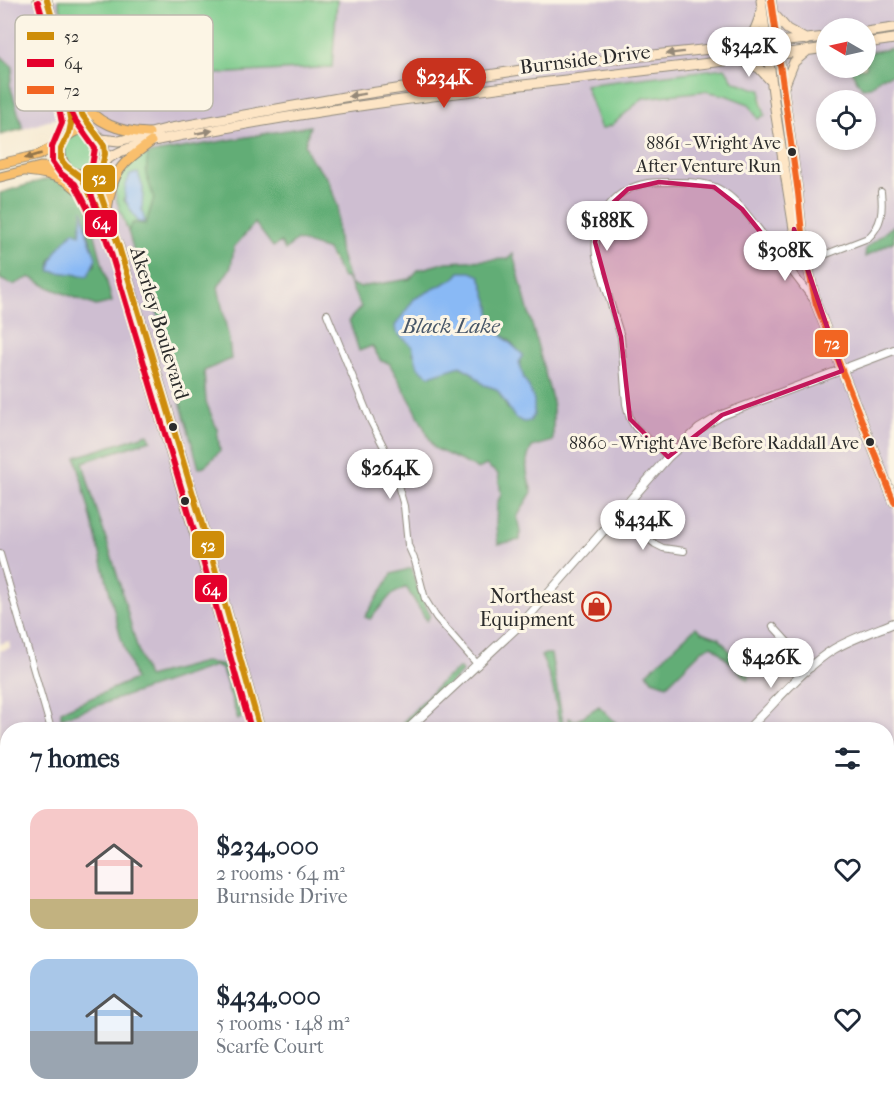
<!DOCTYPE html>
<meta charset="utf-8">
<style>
body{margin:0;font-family:"IM FELL French Canon",serif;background:#f6f6f7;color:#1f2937;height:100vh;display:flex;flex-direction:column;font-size:22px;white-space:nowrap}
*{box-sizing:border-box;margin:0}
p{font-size:20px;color:#747a83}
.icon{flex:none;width:33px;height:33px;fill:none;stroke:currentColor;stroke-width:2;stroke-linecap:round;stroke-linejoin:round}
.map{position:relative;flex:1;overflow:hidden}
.panel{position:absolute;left:0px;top:722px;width:894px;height:386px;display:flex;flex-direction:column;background:#fff;border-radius:24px 24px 0 0;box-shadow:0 3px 9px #0003}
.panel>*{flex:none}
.needle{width:39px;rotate:279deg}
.fabs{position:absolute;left:816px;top:18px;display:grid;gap:12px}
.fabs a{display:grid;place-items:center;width:60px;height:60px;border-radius:50%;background:#fff;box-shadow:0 3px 9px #0003;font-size:30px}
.price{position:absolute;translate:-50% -51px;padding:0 14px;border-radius:21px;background:#fff;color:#222;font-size:20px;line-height:39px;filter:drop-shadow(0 2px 3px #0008)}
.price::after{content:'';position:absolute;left:50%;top:36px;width:18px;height:14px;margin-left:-9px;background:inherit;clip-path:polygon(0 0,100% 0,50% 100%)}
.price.on{background:#c8321e;color:#fff}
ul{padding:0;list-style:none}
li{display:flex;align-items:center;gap:18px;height:150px;padding:0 30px}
li span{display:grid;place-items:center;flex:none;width:168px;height:120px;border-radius:18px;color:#555}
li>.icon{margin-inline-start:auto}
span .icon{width:72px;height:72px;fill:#fffc;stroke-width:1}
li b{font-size:26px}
h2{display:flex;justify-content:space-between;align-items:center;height:72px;padding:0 30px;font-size:26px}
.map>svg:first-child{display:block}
.industrial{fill:#cebed1;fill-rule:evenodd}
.green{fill:#79c98a;stroke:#527a5a;stroke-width:1.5;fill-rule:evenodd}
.forest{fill:#62ad76;stroke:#466c50;stroke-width:1.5;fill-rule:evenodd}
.water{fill:#89b9f5;stroke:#5a7290;stroke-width:1.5}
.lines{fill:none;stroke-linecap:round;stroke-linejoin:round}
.minor-casing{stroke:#908a7e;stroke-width:8}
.tertiary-casing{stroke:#908a7e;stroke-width:10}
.secondary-casing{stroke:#908a7e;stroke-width:11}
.primary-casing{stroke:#908a7e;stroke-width:11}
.minor{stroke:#fff;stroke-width:6}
.tertiary{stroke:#fff;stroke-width:8}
.secondary{stroke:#fde5c5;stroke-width:9}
.primary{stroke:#f9bf6d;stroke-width:9}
.bus-1-casing{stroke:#fcf5e5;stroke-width:10}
.bus-2-casing{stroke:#fcf5e5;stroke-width:10}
.bus-3-casing{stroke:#fcf5e5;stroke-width:10}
.bus-1{stroke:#ce8d09;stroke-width:6}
.bus-2{stroke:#e4002b;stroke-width:6}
.bus-3{stroke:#f26522;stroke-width:6}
.oneway{fill:#948878}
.oneway2{fill:#92754c}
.marked{fill:#c2185b;fill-opacity:0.2;stroke:#c2185b;stroke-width:4.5;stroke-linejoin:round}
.bus-dot{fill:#2b2b2b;stroke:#fcf5e5;stroke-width:2}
.labels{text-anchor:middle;stroke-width:6;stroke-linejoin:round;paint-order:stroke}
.bus-label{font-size:18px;fill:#2b2b2b;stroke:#fcf5e5;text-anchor:end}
.street-label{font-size:20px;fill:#2b2b2b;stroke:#fcf5e5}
.poi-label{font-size:20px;fill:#2b2b2b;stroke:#fcf5e5;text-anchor:end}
.water-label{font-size:21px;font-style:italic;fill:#475668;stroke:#fcf5e5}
.key{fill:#fcf5e5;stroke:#bdb8ad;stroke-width:1.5}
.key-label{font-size:16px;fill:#2b2b2b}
.line-badge{stroke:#fcf5e5;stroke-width:2}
.badge-label{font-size:16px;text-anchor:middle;font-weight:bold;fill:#fff}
</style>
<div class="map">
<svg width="894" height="1106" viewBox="0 0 894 1106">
<rect width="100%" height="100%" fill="#fcf5e5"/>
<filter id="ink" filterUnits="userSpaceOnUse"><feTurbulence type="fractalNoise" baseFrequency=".0167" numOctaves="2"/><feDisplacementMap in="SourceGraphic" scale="12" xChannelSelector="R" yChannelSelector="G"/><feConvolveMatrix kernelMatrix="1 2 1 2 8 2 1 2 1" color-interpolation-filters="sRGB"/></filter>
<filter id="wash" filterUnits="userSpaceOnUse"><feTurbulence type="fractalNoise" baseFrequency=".008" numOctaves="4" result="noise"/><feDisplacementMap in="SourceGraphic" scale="24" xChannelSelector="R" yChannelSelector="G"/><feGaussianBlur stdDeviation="1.35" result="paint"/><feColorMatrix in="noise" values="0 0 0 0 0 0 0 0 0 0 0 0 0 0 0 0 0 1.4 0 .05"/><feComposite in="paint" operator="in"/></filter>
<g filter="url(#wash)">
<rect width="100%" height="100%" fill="#f6ead2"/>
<path class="industrial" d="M0,0H58L83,82L332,67L337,0H894V48L866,53V28H826V68H849L853,76L871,87L880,78L894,74V225L866,248V257L894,241V1106H0V784L7,782L8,1100H886V729H613L616,724L599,706L576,721L569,718L570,729H8L7,774L0,776V651L10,648L9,641L0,644V279L13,285L30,277L61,292L80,176L69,153L57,118L23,129L10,85L13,67L0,55ZM725,68L734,82L743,83L752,89L761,91L765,115L749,104L725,95L704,91L671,93L643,98L612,125L585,85ZM826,100H866V140H826ZM309,126L305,144L310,158L328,179L338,207L337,228L339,248L350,284L359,287L411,279L418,270L508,259L513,255L553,403V441L532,447L526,458V469L532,492L517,517L520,531V540L498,544L496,526L497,504L501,494L498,474L414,407L389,363L381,361L372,346L359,351L361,307L347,278L332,261L328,249L297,240L281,242L255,222L234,247L231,267L218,287L229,340L204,371L206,402L217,429L220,451L199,468L177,391L147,266L135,255L117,201L122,163L148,154ZM150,440L83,462L91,497L111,552L136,644L147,677L204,662L227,669L242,717L237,719L222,669L214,666L61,717V711L135,680L121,638L76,457ZM696,627L702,632L748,680L712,645L703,650L667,685L647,673Z"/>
<path class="green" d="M58,0H337L332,67L83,82Z
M725,68L734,82C745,83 751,89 761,90V102L765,115L758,119L749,104L725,95L704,91L643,98L612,125L601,129L585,85Z
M61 153a20 20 0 1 1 40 0a20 20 0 1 1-40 0Z
M148,154L146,174L154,197L146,224L133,223L128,231L117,201L112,177L122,163ZM143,188L142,210L130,208L123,199Z"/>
<path class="forest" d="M894,48V74L880,78L871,87L862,88L849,68H866V53Z
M0,55L13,67L10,85L23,129L0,135Z
M310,126L305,144L310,158L328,179L338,207L337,228L339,248L350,284L359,287L410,279L418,270L447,262L508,259L513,254L553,403V441L532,447C523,463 527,475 532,492L517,517L520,531V540L498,544L496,526L497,504L501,494L498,474L486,465L478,469L434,448L414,407L389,363L381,361L372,346L359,351L349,320L361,307L347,278H343L328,250L297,240L285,250L281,242L273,247L255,223L234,247L231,267L218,287L229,340L231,359L204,371L206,402L217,429L220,451L206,465L199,468L177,391L146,266L135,255L128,231L133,223L146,224L154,198L146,174L148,154ZM460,272L480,276L490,307V314L496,324L497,331L510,341L520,353C518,366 522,377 529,387L508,409L498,391L494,388L484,385L471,372L459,366L429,376L413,353L414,299L455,278Z
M80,176L112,302L96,306L48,287L30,277L13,285L0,279V193L50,178ZM83,212C85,225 97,255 95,265L80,276L70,273L50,271L51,260L75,231L80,236Z
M894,225V241L865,257L866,248Z
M148,434L151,440L83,462C90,493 101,521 110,552C124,593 132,637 147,677L204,662L221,664L227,669L242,717L238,720L222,669L214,666L61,718V711L135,679L121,638L76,457Z
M412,568L415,582L430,615L427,621L406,587L391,595L370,619L365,617L392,574Z
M696,627L702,632L719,638L750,676L748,680L712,645L702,650L667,685L652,680L647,673Z
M545,654H551L564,729H558L559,728C557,703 553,680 541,656Z
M460,668L462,672L405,727L402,723L444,679Z
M599,706L617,724L613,729H570L569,718L576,721Z"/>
<path class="water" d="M138,173L143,188L142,210L145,222H138C126,201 119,199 130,175Z
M83,209L87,233L96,258L88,276L50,271C51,254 63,243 74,231L80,235Z
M460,272H471L480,276L490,307V314L497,324V331L523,355L519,362L524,379L529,387L534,401V415L530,421L524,422L515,418L498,391L494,388L484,385L471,372L460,366L429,376L418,367L412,346L396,332L395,326L414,299L455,278Z"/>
</g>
<g filter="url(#ink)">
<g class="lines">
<defs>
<path id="minor" d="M806,262L868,238C882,225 883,211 881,192
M327,314L371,422L391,461L404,506L408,545L415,561L425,599L436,617L478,665
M668,457L635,427L630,419L626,404L621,337L596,256C592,221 611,189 648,183C657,182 666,182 675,182C692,182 710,182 724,192C739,202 750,218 761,232C779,255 797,278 814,301
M618,515L655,544L663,548L684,551
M0,554L51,729
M773,626L811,668
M886,936L894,929
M708,1106L714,1100"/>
<path id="tertiary" d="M408,729L527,618L668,457L699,429L722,415L894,350
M748,729C774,704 804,667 834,649C853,638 874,631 894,623
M0,908L8,901"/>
<path id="secondary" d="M761,0L776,116L794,229L799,250
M771,0L798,193L803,243L816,304L894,502
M774,14L787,29L807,40
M866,32L894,28
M866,43L894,39
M739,44C754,37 756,28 761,13
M740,60L759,68L770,80
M784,87L794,62L806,52
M101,139L119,141L166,129L344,97L547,66L826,37
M104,162C129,140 191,135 225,128C424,91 626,76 826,48
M771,245L780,251L790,249L793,244L794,234"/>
<path id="primary" d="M38,0L70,111L71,126L68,136
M47,0C58,38 70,105 96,134
M80,99C96,124 120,132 149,133
M61 152a22 22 0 1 1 44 0a22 22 0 1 1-44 0Z
M0,164L39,155L63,141
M99,168C97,196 109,221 119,247L210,551L260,729
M26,171C60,174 73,181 94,208
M79,175L89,189L106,233L252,729
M0,177L40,167L66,168
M107,210C113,170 120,165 151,142
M361,1100L363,1106
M370,1100L372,1106"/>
</defs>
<use href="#minor" class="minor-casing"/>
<use href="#tertiary" class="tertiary-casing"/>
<use href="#secondary" class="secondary-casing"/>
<use href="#primary" class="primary-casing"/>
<use href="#minor" class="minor"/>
<use href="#tertiary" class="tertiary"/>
<use href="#secondary" class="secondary"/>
<use href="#primary" class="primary"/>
<defs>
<path id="bus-1" d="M47,0L75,98L83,116L104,145L105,154L99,179L100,193L119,247L210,551L260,729
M66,95L71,124L69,133L61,149V160L66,166L82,178L97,208"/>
<path id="bus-2" d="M38,2L66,101L75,120L95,148L90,178L91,194L110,250L201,554L251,729
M57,98L62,123L52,147V162L60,173L75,184L89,211"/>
<path id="bus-3" d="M771,0L798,193L803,243L816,304L894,502"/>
</defs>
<use href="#bus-1" class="bus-1-casing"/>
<use href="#bus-2" class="bus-2-casing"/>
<use href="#bus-3" class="bus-3-casing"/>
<use href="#bus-1" class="bus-1"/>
<use href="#bus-2" class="bus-2"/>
<use href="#bus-3" class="bus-3"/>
</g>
<defs><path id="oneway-solid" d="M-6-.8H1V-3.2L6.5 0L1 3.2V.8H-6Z" transform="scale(1.5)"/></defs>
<g class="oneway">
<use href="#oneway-solid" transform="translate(675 53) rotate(173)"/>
<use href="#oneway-solid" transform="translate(357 95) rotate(171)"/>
<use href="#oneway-solid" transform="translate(204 132) rotate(-11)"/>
</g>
<use class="oneway2" href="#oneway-solid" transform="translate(33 156) rotate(164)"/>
</g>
<path class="marked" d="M659,182L714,187L742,209L771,245L793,259L794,229L842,371L722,415L668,457L630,419L621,337L595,242L603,212L628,189Z"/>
<defs>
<symbol id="shop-ring" viewBox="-11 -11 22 22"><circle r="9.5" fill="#fcf5e5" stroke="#c8321e" stroke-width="1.5"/><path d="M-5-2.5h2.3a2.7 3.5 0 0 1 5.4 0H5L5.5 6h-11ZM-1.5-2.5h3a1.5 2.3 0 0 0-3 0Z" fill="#c8321e"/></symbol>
</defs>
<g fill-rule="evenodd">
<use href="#shop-ring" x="580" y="590" width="33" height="33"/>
</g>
<g class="bus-dot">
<circle cx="792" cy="152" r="5"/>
<circle cx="173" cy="427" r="5"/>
<circle cx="870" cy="442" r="5"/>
<circle cx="185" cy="501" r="5"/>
</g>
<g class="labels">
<g class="bus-label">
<text x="781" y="149">8861 - Wright Ave<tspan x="781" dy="23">After Venture Run</tspan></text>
<text x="859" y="449">8860 - Wright Ave Before Raddall Ave</text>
</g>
<g class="street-label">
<text transform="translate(585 59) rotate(-7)" y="7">Burnside Drive</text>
<text transform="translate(160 323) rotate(73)" y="7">Akerley Boulevard</text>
</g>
<g class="poi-label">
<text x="575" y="603">Northeast<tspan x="575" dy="23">Equipment</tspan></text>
</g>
<g class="water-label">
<text x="451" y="333">Black Lake</text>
</g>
</g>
<rect x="15" y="15" width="198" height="96" rx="9" class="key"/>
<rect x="27" y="32" width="27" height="8" fill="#ce8d09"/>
<rect x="27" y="59" width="27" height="8" fill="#e4002b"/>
<rect x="27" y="86" width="27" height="8" fill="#f26522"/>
<g class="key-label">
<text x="64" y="42">52</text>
<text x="64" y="69">64</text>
<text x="64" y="96">72</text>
</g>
<g class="line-badge">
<rect x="82" y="164" width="34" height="29" rx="6" fill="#ce8d09"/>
<rect x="84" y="209" width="34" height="29" rx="6" fill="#e4002b"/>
<rect x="814" y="329" width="35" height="29" rx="6" fill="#f26522"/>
<rect x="191" y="530" width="34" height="29" rx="6" fill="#ce8d09"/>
<rect x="194" y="574" width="34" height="29" rx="6" fill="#e4002b"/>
</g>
<g class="badge-label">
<text x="99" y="184">52</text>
<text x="101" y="229">64</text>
<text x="832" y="349">72</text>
<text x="208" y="551">52</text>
<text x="211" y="595">64</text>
</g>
</svg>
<div class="fabs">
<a><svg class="needle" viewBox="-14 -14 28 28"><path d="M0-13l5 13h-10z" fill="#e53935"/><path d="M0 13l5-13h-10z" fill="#747a83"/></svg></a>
<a><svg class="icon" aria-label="locate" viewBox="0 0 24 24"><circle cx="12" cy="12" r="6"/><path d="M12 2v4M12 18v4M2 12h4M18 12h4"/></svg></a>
</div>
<b class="price" style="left:749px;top:78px">$342K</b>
<b class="price on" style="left:444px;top:109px">$234K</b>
<b class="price" style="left:607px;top:252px">$188K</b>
<b class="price" style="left:785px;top:282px">$308K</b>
<b class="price" style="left:390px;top:500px">$264K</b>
<b class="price" style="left:643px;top:551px">$434K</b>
<b class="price" style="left:771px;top:689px">$426K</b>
<section class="panel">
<h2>7 homes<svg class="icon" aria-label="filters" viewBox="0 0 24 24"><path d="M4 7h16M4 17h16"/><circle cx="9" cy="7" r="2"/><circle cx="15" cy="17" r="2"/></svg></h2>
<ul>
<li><span style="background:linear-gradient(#f6c9c9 75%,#c2b280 0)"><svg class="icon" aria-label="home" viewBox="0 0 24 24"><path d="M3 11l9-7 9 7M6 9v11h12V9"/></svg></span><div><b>$234,000</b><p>2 rooms · 64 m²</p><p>Burnside Drive</p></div><svg class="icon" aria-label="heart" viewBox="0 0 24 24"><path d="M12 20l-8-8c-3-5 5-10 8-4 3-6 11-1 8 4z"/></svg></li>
<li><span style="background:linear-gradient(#a9c7e8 60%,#9aa5b1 0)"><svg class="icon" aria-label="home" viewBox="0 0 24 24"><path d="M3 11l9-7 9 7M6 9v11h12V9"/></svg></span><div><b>$434,000</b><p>5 rooms · 148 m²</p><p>Scarfe Court</p></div><svg class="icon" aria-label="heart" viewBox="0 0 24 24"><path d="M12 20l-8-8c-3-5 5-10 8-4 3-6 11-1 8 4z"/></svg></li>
</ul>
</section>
</div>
